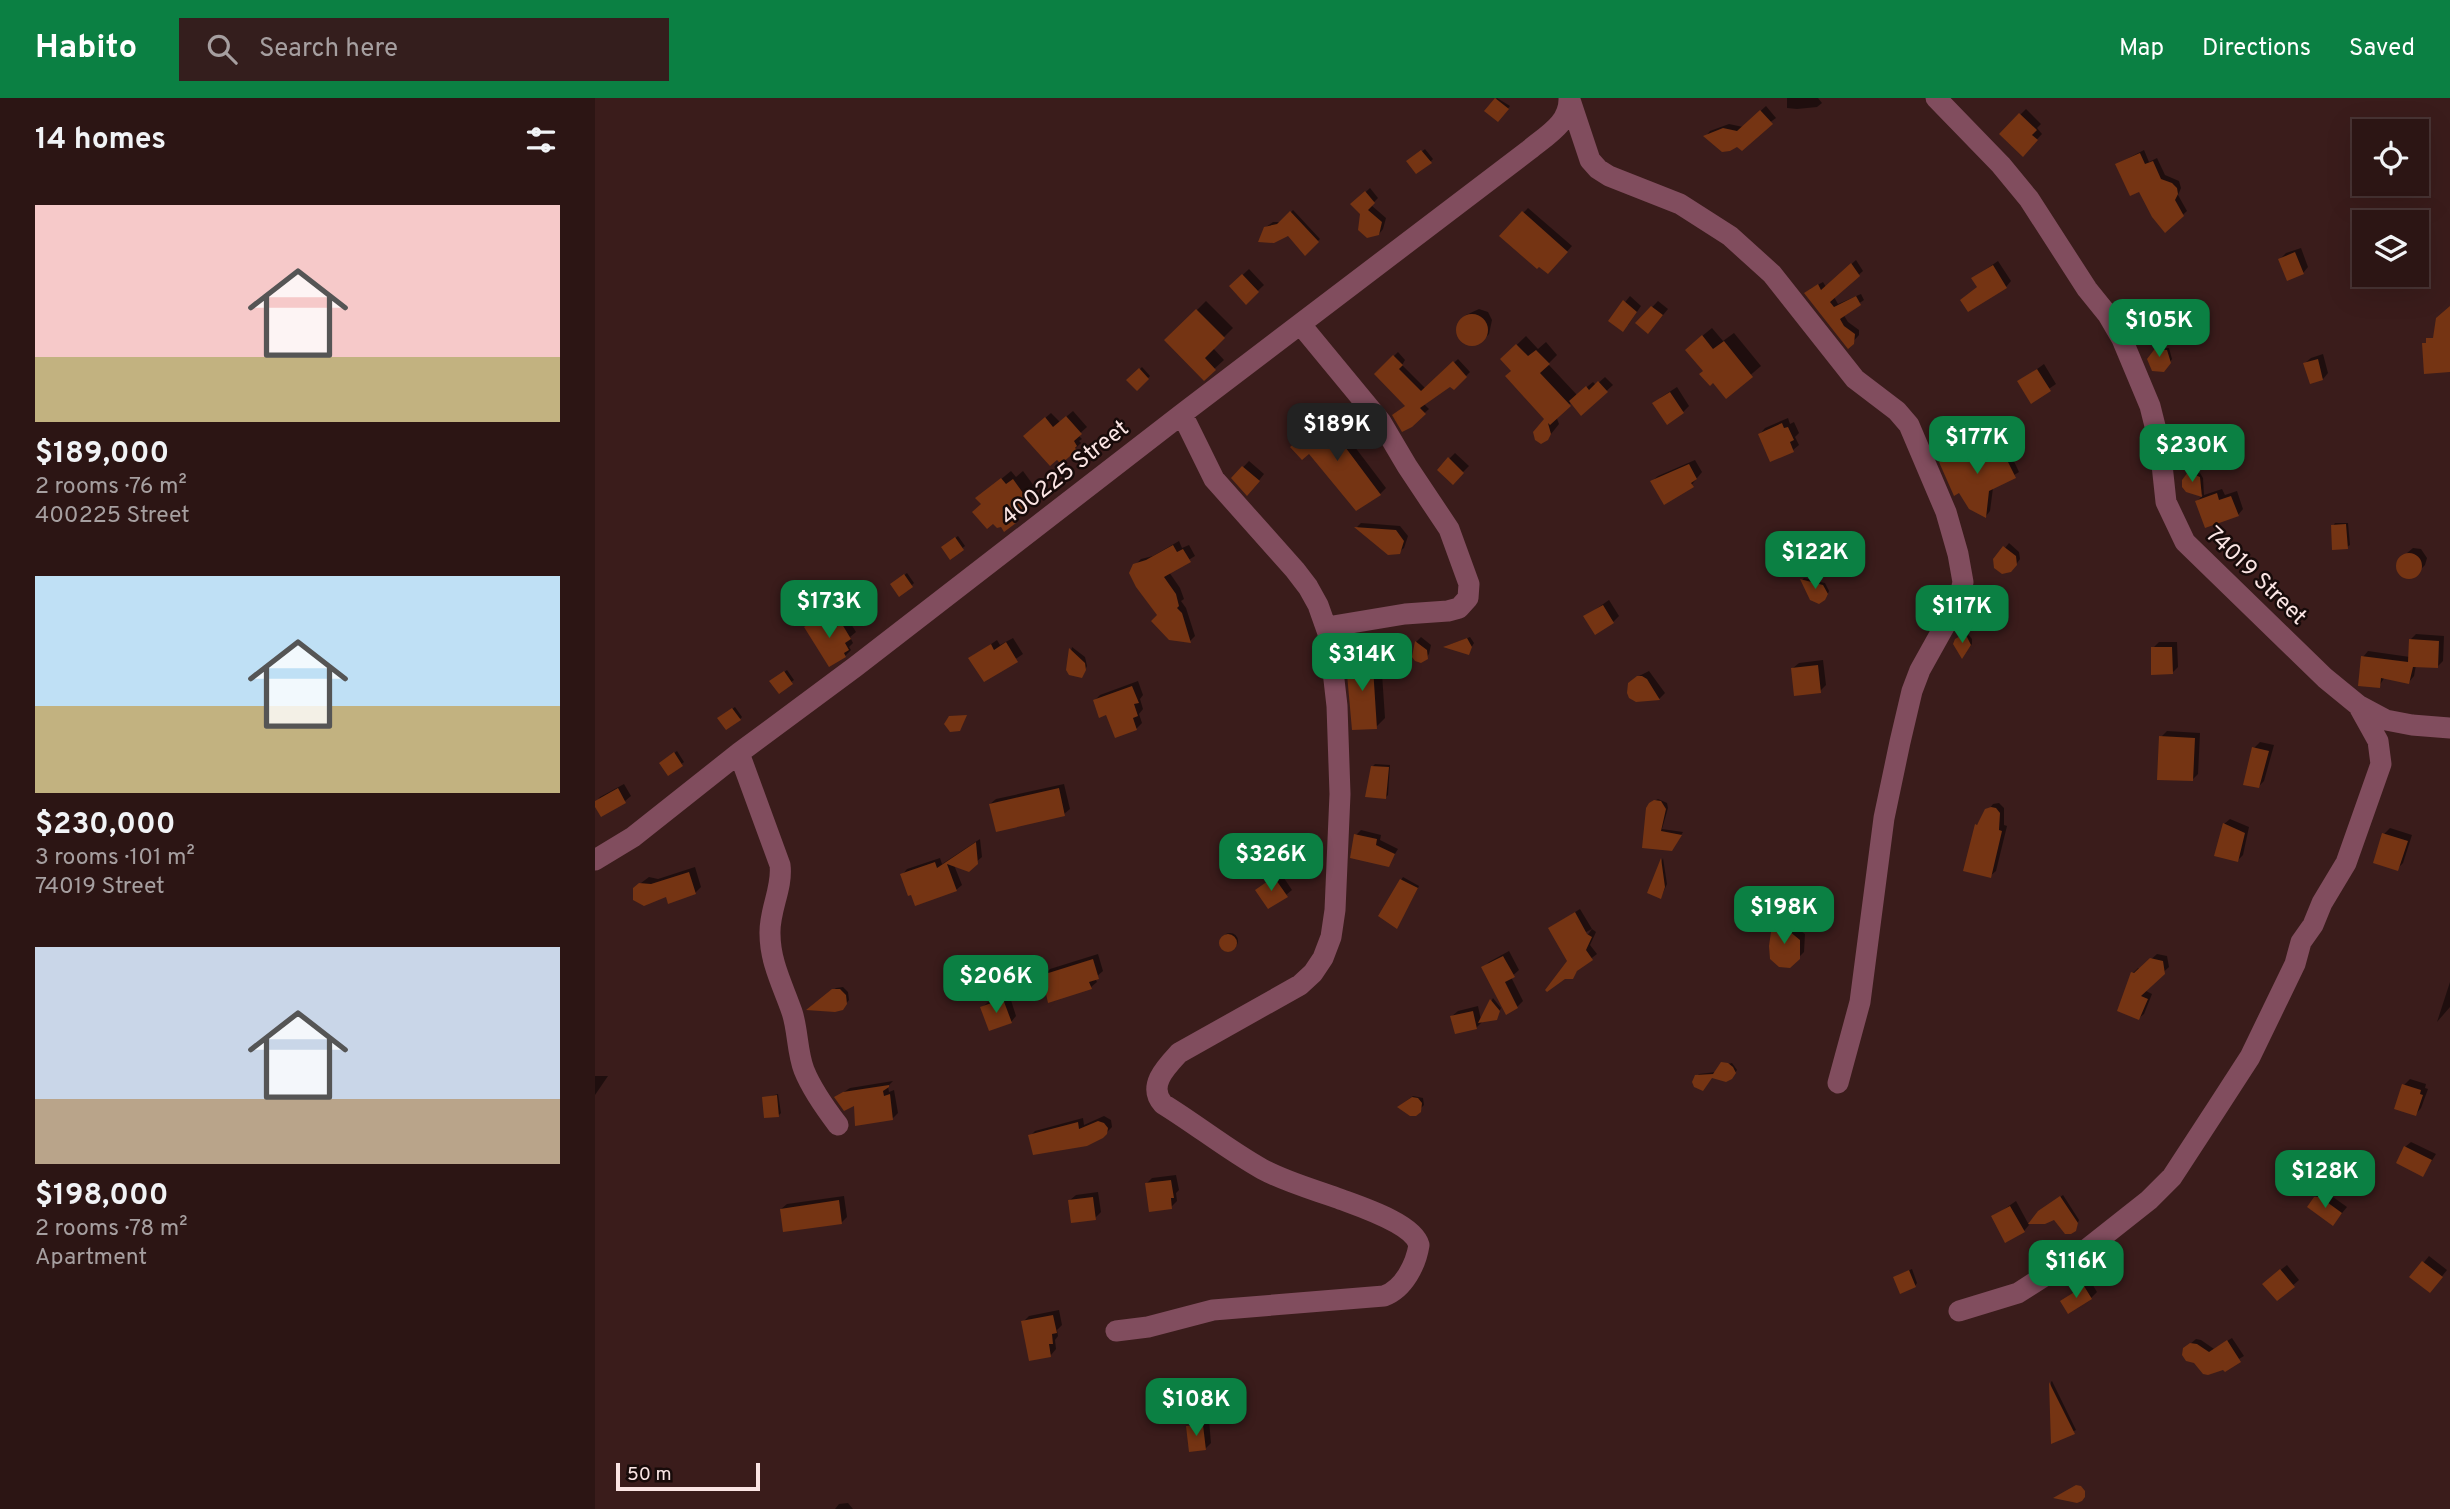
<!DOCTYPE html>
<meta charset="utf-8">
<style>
body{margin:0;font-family:Overpass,sans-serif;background:#341e1d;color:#f1f3f6;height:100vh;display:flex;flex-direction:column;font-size:26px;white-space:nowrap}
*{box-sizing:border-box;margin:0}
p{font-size:23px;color:#a69fa0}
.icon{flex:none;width:38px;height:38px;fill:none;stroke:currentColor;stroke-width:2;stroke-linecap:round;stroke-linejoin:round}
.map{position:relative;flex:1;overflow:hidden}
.side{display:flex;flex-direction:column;background:#2c1514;width:595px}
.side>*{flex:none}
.controls{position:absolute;left:1757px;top:21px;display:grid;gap:14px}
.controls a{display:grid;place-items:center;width:77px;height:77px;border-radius:0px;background:#2c1514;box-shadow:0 7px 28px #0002,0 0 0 2px #483434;font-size:35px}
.scale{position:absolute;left:21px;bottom:18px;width:144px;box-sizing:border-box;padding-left:7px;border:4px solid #fbe5e4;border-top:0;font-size:19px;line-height:24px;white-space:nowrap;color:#fbe5e4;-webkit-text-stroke:5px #180b0a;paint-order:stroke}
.price{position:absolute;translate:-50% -60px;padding:0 16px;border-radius:14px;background:#0b8043;color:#fff;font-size:23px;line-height:46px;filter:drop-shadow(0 2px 4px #0008)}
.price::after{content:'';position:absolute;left:50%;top:42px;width:21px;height:16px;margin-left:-10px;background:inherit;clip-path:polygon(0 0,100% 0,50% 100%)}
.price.current{background:#222;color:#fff}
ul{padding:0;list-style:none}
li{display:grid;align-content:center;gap:14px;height:371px;padding:0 35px}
li span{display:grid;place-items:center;height:217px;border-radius:0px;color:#555}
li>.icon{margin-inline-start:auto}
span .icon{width:126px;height:126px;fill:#fffc;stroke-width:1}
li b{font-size:30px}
h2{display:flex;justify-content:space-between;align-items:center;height:84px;padding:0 35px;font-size:30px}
header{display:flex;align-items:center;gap:42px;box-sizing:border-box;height:98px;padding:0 35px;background:#0b8043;color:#fff}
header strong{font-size:33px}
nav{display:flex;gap:38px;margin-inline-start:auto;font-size:24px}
.search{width:490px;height:63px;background:#341e1d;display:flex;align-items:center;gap:18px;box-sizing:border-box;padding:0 24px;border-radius:0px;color:#a69fa0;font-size:26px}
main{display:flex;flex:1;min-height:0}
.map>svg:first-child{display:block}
.shadow{fill:#0007}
.building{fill:#753413}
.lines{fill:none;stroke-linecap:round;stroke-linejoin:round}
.minor{stroke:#814d5e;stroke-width:21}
.labels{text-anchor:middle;stroke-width:5;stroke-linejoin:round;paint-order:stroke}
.street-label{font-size:23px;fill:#fbe5e4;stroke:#180b0a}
</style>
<header>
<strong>Habito</strong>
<div class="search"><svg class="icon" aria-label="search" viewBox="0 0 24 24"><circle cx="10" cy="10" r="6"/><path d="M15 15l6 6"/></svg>Search here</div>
<nav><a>Map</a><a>Directions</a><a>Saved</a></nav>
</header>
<main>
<section class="side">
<h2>14 homes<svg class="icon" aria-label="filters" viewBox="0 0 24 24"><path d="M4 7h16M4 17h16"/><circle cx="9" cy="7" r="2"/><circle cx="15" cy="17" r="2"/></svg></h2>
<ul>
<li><span style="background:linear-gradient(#f6c9c9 70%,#c2b280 0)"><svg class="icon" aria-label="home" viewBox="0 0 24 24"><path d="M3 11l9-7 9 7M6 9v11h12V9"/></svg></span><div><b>$189,000</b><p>2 rooms · 76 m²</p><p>400225 Street</p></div></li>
<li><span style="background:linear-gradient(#bfe0f5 60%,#c2b280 0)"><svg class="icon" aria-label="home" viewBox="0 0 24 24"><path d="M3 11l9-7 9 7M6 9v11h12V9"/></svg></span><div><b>$230,000</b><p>3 rooms · 101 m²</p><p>74019 Street</p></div></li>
<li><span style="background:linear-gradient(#c9d6e8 70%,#b9a48a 0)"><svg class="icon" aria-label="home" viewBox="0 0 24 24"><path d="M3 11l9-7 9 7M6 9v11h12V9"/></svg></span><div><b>$198,000</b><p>2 rooms · 78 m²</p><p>Apartment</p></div></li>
</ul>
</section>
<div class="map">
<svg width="1855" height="1411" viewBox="0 0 1855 1411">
<rect width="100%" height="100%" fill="#3a1c1b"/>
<path class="shadow" d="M902,0L915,8L903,22L892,13Z
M1192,0H1223L1227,5L1222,9L1202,11L1192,10Z
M1171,8L1181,20L1143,47L1111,38L1115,33L1134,26L1148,29Z
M1431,11L1446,26L1442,30L1447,36L1428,56L1406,36Z
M830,51L838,61L836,63L814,64Z
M1549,52L1554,64L1562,60L1570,77L1584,83L1586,90L1583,97L1592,113L1571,132L1545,92L1522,66Z
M775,90L783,100L776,107L791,120L788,131L784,136L758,106Z
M933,110L977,148L958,169L906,138Z
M698,112L725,141L710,155L693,136L671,129L678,124H686Z
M1706,150L1713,169L1708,175L1685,161L1691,155Z
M1261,162L1268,173L1239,199L1243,206L1266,196L1269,202L1248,216L1253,224L1264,232V237L1254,248L1215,191L1228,184L1231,189Z
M1403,163L1416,183L1411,189H1383L1378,180Z
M654,171L669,187L651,204L636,188Z
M1035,198L1046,208L1033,227L1015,223Z
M611,203L638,230L618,250L629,262L609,280L572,242Z
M1063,203L1073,211L1059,228L1042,225Z
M884,211L893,214L897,222L894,236L888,242L869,245L863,232L865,223L871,217Z
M1117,230L1128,243L1139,235L1166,268L1131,298L1110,273L1101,243Z
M931,238L943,251L951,244L962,257L953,266L982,297L998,284L1001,287L1010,279L1018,287L987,315L977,304L961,318L964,326L952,341L951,321L918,273L907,261Z
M1567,243L1571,250H1574L1577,261L1571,270L1554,262Z
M803,254L810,262L807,267L831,291L863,261L875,274L859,290L855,286L829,306L834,311L816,327L812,308L781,276Z
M1728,256L1733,275L1728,281L1710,265L1716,260Z
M1449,266L1461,286L1436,303L1424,284Z
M547,269L555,278L542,291L534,282Z
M1082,289L1094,308L1088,314L1065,300Z
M742,311L751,321L744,328L791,390L785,396L715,353L704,344Z
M478,313L492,329L483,337L487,341L484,343L486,345L466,364L436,332L456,315L465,324Z
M1193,320L1195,326L1199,324L1204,335L1200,339L1204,347L1198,352L1165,336L1170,330Z
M1394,341L1407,359L1415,355L1424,374L1398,390L1395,413L1391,418L1365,393L1351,360L1365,352L1369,358Z
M860,355L874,368L858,384L844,371Z
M1100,362L1107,374L1094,390L1057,383L1063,378Z
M654,363L669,376L658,390L638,380Z
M416,373L421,379L428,373L439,388L434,394L438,398L425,410L429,415L410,431L383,400Z
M1597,373L1605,375L1608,380L1609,397L1627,391L1630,397L1642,393L1648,411L1643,417L1602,403L1608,397L1593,392L1595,376Z
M766,425L805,428L813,438L809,450L804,454L794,455L762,429Z
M1740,425H1753L1755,447L1752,449L1738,428Z
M363,438L370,448L356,459L351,447Z
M584,443L587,450L594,447L600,458L574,474L585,490L589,501L586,503L591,510L600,538L595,543L564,517L540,467L546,461L558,458Z
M1414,445L1424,454L1425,461L1420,468L1410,450Z
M1818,450L1826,451L1832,460L1830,467L1819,478L1808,477L1803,468L1805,461Z
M312,475L319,485L317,487L300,484Z
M1209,480L1230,485L1234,493L1232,498L1207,482Z
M1014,502L1024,518L1018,524L991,518Z
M229,516H234L238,522L242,520L245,526L253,521L261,534L255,539L258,545L254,549L256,552L250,558L212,529Z
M1373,536L1377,541V546L1369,556L1363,540Z
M1821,536L1849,538L1848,563L1842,569L1821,567L1819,578L1814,584L1790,579L1784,588L1768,559L1773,553L1815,559V542Z
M826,539L836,547L834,556L829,562L819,556L821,544Z
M875,539L879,545L873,555L851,548Z
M418,540L428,556L389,582L376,560L402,542L405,547Z
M1564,544H1582L1583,569L1577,575L1558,550Z
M785,546L790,620L781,629L753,577L760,570L759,556L768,547Z
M477,549L490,559L492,568L488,576L472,568Z
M1228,562L1231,587L1225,593L1198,570L1204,565Z
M192,572L199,582L184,593L179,581Z
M1054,573L1070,595L1064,601L1041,602L1040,580Z
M543,583L548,597L545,601L548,611L544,616L547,625L541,631L512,615L500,602L505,597Z
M140,609L147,619L145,621L127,618Z
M1572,633L1605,635L1603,676L1597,682L1566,639Z
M1665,644L1679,647L1669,683L1663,689L1659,650Z
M82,653L89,664L74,676L68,663Z
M780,666L795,667L793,697L790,700L777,669Z
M29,686L36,698L30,703L0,705L5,699Z
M469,686L475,711L469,716L395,706L401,701Z
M1063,701L1072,705L1073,710L1067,731L1088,734L1079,748H1049L1056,705Z
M1404,705L1409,710V727L1412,728L1401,773L1395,778L1382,727L1398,706Z
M1635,721L1654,729L1648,757L1643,762L1629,726Z
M1795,730L1817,737L1808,765L1802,771L1780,764L1789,736Z
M766,732L786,737L785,742L803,751L793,767L761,737Z
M385,741L387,759L381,764L359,767L367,787L361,792L307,777L312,771L345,760L347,766Z
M1068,760L1072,786L1066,799L1054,794Z
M100,769L106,789L100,795L72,796L42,788L54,779L63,781Z
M685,774L697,792L691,797L662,792Z
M808,779L824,788L804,826L806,782Z
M985,811L997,831L980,840L985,847L997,831L1001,834L995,847L1002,856L985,869L977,879L974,863L955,830Z
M1185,817L1210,836L1209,854L1195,868L1176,848L1180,821Z
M627 843a8 8 0 1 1 16 0a8 8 0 1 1-16 0Z
M914,853L924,872L916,879L928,903L922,909L888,870L894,864Z
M503,856L508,873L500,880L502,884L496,889L449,877L455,871Z
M1562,856L1572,858L1574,869L1549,892L1557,896L1549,916L1544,920L1538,875L1543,870L1545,871Z
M1855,884V909L1842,924Z
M248,889L253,894L254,902L250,907L216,910L241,890Z
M414,896L421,918L416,924L387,910L393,904Z
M898,900L906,910L901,920L887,924L881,930L857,918L863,913L883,908L886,922Z
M1137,965L1142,972L1139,976L1102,978L1104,976L1121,974L1124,968Z
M0,978H13L0,997Z
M1815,981L1831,986L1830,990L1833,991L1826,1010L1821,1016L1809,987Z
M298,983L293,988L294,994L299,992L303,1015L298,1020L241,999L255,990Z
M183,996L186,1015L184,1017L169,1000Z
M818,998L828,1000L829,1007L820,1016L807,1006Z
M509,1018L516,1022L517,1029L507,1039L435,1038L440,1033L488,1020L489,1027Z
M1816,1044L1841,1056L1828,1077L1810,1049Z
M1742,1068H1751L1756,1074L1751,1082L1739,1071Z
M581,1077L584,1092L581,1095L582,1103L576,1109L551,1086L557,1080Z
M503,1094L506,1114L500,1120L475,1102L481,1097Z
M1726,1094H1731L1752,1109L1738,1126L1720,1100Z
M1468,1097L1484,1122L1480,1132L1447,1111Z
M249,1098L252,1119L246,1125L186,1111L192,1106Z
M1421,1103L1434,1127L1429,1133L1398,1119Z
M1834,1158L1852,1172L1840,1187L1817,1179Z
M1692,1167L1704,1182L1682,1201L1675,1180Z
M1317,1171L1322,1185L1320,1188L1303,1177Z
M1496,1184L1502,1194L1496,1200L1468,1203Z
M464,1212L467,1227L462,1232L463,1238L460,1242L461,1251L456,1257L428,1224L434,1218Z
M1637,1240L1649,1258L1629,1270L1594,1247L1601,1241L1606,1242L1619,1251Z
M1457,1283L1481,1332L1458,1343L1456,1284Z
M614,1322L616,1345L610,1351L593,1329L599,1323Z
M253,1405L258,1411H240L244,1406Z"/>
<path class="building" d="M900,0L914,11L903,24L889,13Z
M1165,12L1178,26L1147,53L1142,49L1135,53L1127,54L1108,38L1128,30L1142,33Z
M1424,15L1442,32L1437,37L1443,42L1428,59L1404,36Z
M826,52L837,65L821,76L811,63Z
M1545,55L1550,66L1558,63L1566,81L1577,85L1582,90L1583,96L1580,102L1589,118L1570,135L1557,119L1544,94L1535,98L1520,66Z
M770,93L780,105L773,112L787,124L784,137L772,140L763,132L765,116L755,106Z
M695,113L724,144L710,158L693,138L679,145L663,144L669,129L682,126Z
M927,113L973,154L953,176L944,169L942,171L904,138Z
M1700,154L1709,176L1692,183L1683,161Z
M1256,165L1265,178L1235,204L1239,209L1261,198L1266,207L1245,221L1249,228L1260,236L1259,246L1253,251L1209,195L1223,186L1226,192Z
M1398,167L1412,190L1373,214L1365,202L1382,189L1376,180Z
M647,176L664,194L651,207L634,188Z
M1028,202L1042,214L1028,234L1013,223Z
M1056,208L1068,217L1053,236L1040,225Z
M1855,208V274L1829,276L1827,245H1831V240H1838L1841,220Z
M601,211L630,240L610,260L621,272L609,283L569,242Z
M861 232a16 16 0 1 1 32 0a16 16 0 1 1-32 0Z
M1107,237L1118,251L1129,243L1158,279L1131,301L1118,285L1115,288L1104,276L1108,273L1090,252Z
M1565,244L1569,252H1572L1576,265L1569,274L1557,273L1552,261Z
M921,246L933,258L941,252L955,266L945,275L976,308L955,327L953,325L956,336L953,342L946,346L940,342L938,334L949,321L910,278L916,273L905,261Z
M798,257L808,267L804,271L826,293L858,263L872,279L859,292L855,289L825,310L831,316L817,329L807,334L797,317L810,308L779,276Z
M1723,261L1728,282L1715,286L1708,265Z
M544,270L554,281L542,293L531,282Z
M1442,271L1456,293L1436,306L1422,283Z
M1003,283L1013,294L986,318L974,303L991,288L994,292Z
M1075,294L1089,315L1072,327L1057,305Z
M735,315L746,328L739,334L786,397L761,413L714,356L707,362L695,349Z
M471,318L487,336L479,343L482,348L480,350L482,352L466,366L462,362L455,368L428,338L450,319L458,329Z
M1187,325L1189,330L1193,329L1199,342L1195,344L1199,354L1175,364L1163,336Z
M1389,344L1402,362L1410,358L1421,380L1394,393L1391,420L1374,411L1364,395L1359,398L1344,364L1360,355L1364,362Z
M853,359L869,375L858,387L842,372Z
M1094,366L1102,381L1096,385L1099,389L1069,407L1055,383Z
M647,368L665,383L652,398L636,380Z
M1593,374L1605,379L1607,399L1591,394L1587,389V382Z
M406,380L411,386L418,381L431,399L426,403L430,409L416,418L421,425L409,434L406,429L402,430L398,426L392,431L377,414L386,406L380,400Z
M1622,395L1624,402L1636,398L1644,418L1610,430L1600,403Z
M1751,426L1753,451L1737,452L1736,427Z
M759,429L801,432L809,443L805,456L793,457Z
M360,439L369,452L355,462L346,449Z
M578,447L582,454L588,451L596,464L569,479L581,496L584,508L582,510L587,515L596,545L574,542L556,523L562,517L541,489L534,475L538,466L551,462Z
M1408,448L1421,458L1422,467L1416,474L1407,476L1399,470L1398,461Z
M1801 468a13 13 0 1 1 26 0a13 13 0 1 1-26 0Z
M309,476L318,489L304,499L295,486Z
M1205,481L1228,487L1233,496L1230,502L1224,506L1215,502Z
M1008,507L1019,525L1000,537L988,518Z
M222,521H228L232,527L236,524L239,530L247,526L256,541L250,545L254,552L249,555L251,559L234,569L209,529Z
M1367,537L1372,539L1376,547L1367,561L1358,546L1360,541Z
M872,540L877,549L874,557L848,549Z
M1814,541L1844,543L1843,570L1818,569L1814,586L1786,580L1785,590L1763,588L1766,558L1813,564Z
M820,543L832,552L833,561L826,565L820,563L817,559Z
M411,544L423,564L389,584L373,560L396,546L399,552Z
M1556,549H1577L1578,576L1556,577Z
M474,550L490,565L491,572L487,580L474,577L471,572Z
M777,554L782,631L757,632L752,576H759L757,555Z
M1223,567L1226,595L1199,598L1196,570Z
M189,573L198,586L184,596L174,583Z
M1042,578H1047L1052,581L1065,602L1041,604L1034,600L1032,595L1033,585Z
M537,588L544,605L539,606L543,618L538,620L542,632L520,640L511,617L504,620L498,602Z
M137,610L146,622L131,632L122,620Z
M372,617L365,633L355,634L349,626L354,618Z
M1564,638L1600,640L1598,683L1562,682Z
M1657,649L1674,653L1664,690L1648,687Z
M79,654L88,668L73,678L64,665Z
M776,668L794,669L791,701L770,699Z
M23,690L31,705L6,719L0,709V703Z
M464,690L470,718L401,734L394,706Z
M1059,702L1066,703L1071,711L1066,733L1087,737L1077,753L1047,750L1051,710L1054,705Z
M1396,709L1401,710L1405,715L1404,732L1407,733L1396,780L1368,773L1380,726L1382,727L1390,711Z
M1628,725L1650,735L1643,764L1619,758Z
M1787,735L1813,743L1803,773L1778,765Z
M759,736L782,741L781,747L800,756L794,769L755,760Z
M381,744L383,766L374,774L352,766L362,793L320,808L316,797L313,798L305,776L340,764L342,770Z
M1066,760L1070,789L1066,801L1052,795Z
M94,774L101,796L73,806L71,799L49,808L38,802V790L44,785L56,786Z
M679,779L693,799L673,811L660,792Z
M805,781L823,790L802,831L783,818Z
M980,814L992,836L997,839L991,852L998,862L982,873L978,881H970L952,894L950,892L972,863L953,830Z
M1178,820L1205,842V861L1195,870L1184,869L1175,861L1174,848Z
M624 845a9 9 0 1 1 18 0a9 9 0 1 1-18 0Z
M908,858L920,879L910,884L923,910L911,917L886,869Z
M1555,860L1568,863L1570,876L1546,898L1553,901L1544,922L1522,913L1536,874L1539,875Z
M498,861L504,881L494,884L497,891L453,905L447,877Z
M237,891H245L251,897L252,906L248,912L240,914L211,912Z
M408,901L417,925L394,933L385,909Z
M895,901L905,913L902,922L883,925Z
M878,913L882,931L860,936L855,918Z
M1126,964L1133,965L1138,969L1141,975L1137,981L1131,984L1117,980L1108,993L1099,989L1097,984L1100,977L1118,976Z
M1807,986L1826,992L1825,996L1828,997L1821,1018L1799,1011Z
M294,987V989L288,993L289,998L295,996L298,1022L260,1028L259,1008L249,1013L239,999L248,994Z
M182,997L184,1019L169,1020L167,999Z
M817,999L823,1000L827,1005L826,1014L821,1018H815L802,1009Z
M503,1023L509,1025L513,1030L512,1036L508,1040L492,1048L438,1057L433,1037L483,1024L484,1031Z
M1809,1048L1837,1062L1828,1079L1801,1065Z
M1738,1070H1749L1754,1077L1749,1087L1729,1089Z
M576,1082L579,1100H576L577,1111L554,1114L550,1085Z
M1465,1098L1483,1125L1481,1133L1476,1136H1470L1459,1122L1450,1126H1433L1443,1113Z
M498,1099L501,1122L476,1125L473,1102Z
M1719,1099H1725L1747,1115L1738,1128L1712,1109Z
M244,1102L247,1126L188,1134L185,1111Z
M1415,1108L1430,1134L1410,1145L1396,1118Z
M1827,1163L1848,1179L1835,1195L1814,1179Z
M1685,1171L1700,1189L1682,1203L1667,1186Z
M1314,1172L1321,1189L1305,1196L1298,1179Z
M1489,1188L1497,1201L1473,1216L1465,1203Z
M458,1217L462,1235L457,1236L458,1246H454L456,1259L434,1263L426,1223Z
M1632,1242L1646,1264L1630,1274L1628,1272L1613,1277L1608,1276L1599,1265L1591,1263L1587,1257L1588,1250L1595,1245L1602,1246L1614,1254Z
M1454,1284L1480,1336L1456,1346Z
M608,1327L611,1352L594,1354L591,1328Z
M1481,1387L1486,1388L1490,1393V1399L1487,1403L1482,1405L1458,1400Z"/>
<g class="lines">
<path class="minor" d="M1341,0L1406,67L1434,101L1492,191L1513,217L1527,241L1555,308L1565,348L1571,404L1590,444L1730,580L1763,607L1791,622L1817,627L1855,630
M975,2L995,62L1003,71L1014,78L1085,106L1135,138L1177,176L1260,281L1302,313L1314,327L1351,414L1363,456L1368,484L1364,502L1325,572L1317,593L1305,644L1289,720L1265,904L1243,985
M706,227L786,324L812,368L854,431L874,486L873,500L864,510L853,513L810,516L732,529
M144,655L185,767C188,790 174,812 175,836C175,864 188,888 197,914C203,932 202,954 209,972C217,992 230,1010 243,1027
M0,762L38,739L144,655L260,569L587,316L934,52C952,37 975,25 974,0
M1364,1213L1423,1195L1492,1151L1554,1102L1577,1079L1622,1010L1655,959L1700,866L1706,844L1718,827L1727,805L1751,765L1786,666L1783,643L1763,607
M521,1233L553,1229L618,1212L789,1198C809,1191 821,1166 824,1147C818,1125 763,1108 742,1100C717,1091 691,1084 667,1071C633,1052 602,1027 568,1006C552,988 571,969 584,955L705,887L718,875L728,860L736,839L740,812L745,696L742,608L734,538L723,507L713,489L700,472L619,381L587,316"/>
</g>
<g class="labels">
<g class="street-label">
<text transform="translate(469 374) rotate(-38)" y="8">400225 Street</text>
<text transform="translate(1662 477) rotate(44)" y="8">74019 Street</text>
</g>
</g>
</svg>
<div class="controls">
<a><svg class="icon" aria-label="locate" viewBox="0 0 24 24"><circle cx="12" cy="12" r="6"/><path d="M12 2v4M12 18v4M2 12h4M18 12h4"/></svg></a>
<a><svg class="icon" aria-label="layers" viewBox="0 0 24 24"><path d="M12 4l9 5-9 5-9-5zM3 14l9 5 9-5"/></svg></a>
</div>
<div class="scale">50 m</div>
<b class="price" style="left:1564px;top:261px">$105K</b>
<b class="price current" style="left:742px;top:365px">$189K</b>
<b class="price" style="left:1382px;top:378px">$177K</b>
<b class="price" style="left:1597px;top:386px">$230K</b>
<b class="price" style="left:1220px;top:493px">$122K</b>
<b class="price" style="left:234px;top:542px">$173K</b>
<b class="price" style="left:1367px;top:547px">$117K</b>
<b class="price" style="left:767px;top:595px">$314K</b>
<b class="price" style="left:676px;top:795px">$326K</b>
<b class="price" style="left:1189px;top:848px">$198K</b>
<b class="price" style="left:401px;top:917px">$206K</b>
<b class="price" style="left:1730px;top:1112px">$128K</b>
<b class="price" style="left:1481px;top:1202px">$116K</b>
<b class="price" style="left:601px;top:1340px">$108K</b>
</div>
</main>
